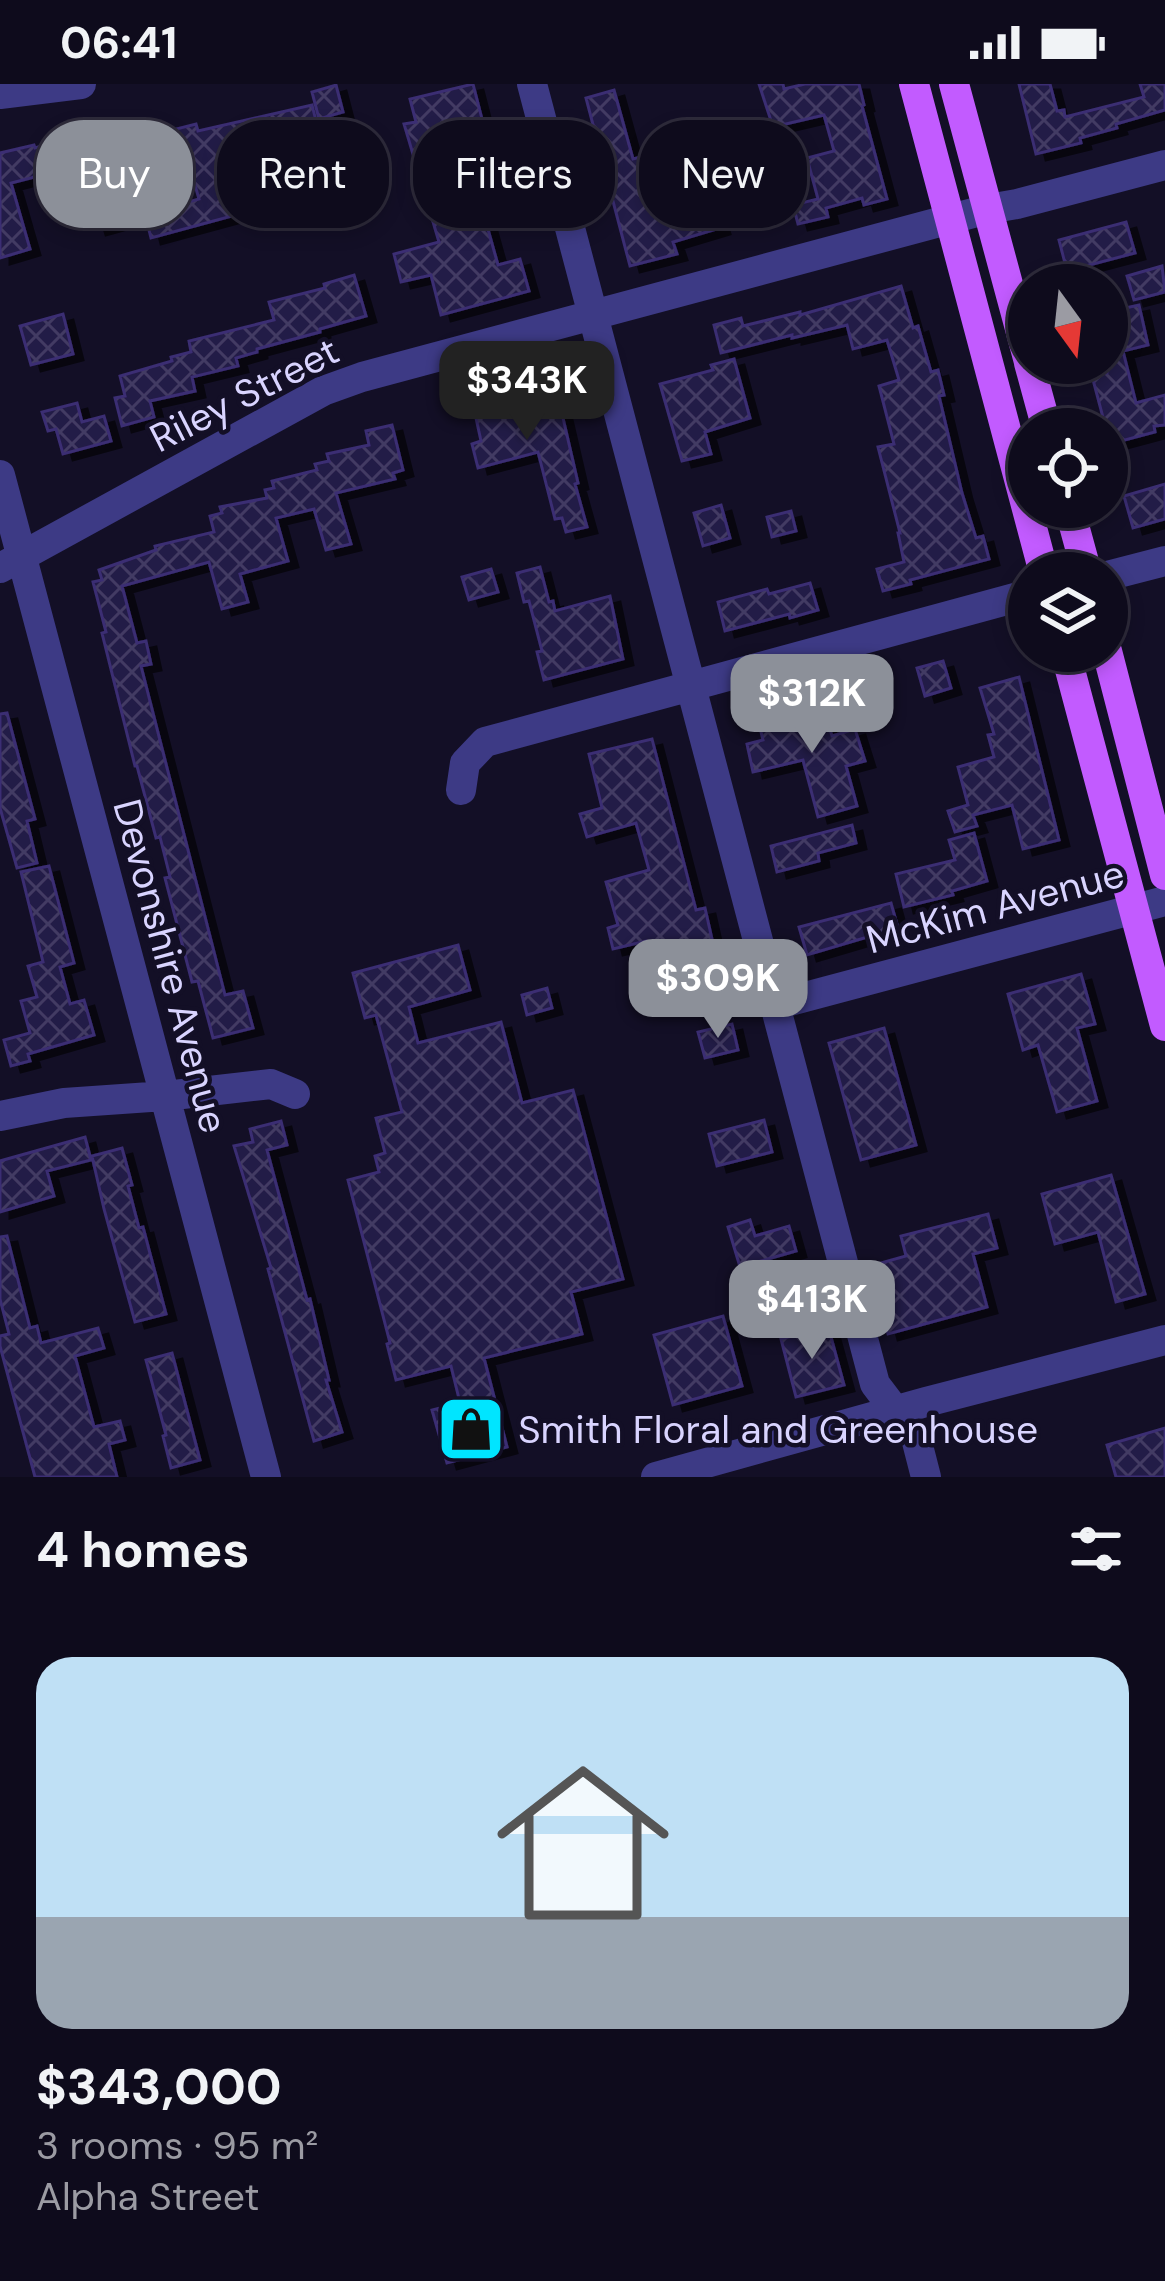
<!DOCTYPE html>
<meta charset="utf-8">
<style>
body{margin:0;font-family:"DM Sans",sans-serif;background:#1c1929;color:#f1f3f6;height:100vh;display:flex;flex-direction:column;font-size:45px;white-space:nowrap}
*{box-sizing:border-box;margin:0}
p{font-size:39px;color:#9b9ba3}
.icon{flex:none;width:66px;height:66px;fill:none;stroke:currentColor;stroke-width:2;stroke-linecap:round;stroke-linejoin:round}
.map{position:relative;height:1393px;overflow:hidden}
.sheet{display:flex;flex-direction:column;background:#0e0b1c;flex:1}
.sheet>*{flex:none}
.hud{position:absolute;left:36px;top:36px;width:1095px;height:108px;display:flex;gap:24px}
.needle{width:78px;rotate:165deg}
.controls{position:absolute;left:1008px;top:180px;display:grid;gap:24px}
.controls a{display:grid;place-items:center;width:120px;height:120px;border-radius:50%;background:#0e0b1c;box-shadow:0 6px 18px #0003,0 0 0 3px #2e2b3b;font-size:60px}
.price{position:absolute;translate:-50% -102px;padding:0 27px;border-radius:24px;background:#8c9099;color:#fff;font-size:39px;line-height:78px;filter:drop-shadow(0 3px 6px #0008)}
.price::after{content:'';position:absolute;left:50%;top:72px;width:36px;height:27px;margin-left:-18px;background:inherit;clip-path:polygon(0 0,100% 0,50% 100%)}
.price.active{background:#222;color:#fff}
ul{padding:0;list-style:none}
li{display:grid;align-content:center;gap:24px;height:636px;padding:0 36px}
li+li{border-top:3px solid #2e2b3b}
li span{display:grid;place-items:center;height:372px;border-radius:36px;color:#555}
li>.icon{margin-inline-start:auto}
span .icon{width:216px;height:216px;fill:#fffc;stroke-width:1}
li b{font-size:51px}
h2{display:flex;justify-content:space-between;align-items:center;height:144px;padding:0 36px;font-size:51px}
.chip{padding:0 42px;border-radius:48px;background:#0e0b1c;box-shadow:0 6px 18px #0003,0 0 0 3px #2e2b3b;font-size:42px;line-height:108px}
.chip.active{background:#8c9099;color:#fff}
.status{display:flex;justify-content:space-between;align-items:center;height:84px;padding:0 60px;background:#0e0b1c;direction:ltr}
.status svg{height:33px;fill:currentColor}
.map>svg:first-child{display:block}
.building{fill:url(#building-cross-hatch);stroke:#3b2d73;stroke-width:3;filter:url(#shadow)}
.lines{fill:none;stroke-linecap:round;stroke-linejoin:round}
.minor{stroke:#3d3a85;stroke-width:30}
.major{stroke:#c25bff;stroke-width:30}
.labels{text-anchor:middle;stroke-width:9;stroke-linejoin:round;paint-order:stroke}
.street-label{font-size:39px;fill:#d9d4ff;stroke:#130f26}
.poi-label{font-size:39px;fill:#d9d4ff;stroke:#130f26;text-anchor:start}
</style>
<div class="status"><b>06:41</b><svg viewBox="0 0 49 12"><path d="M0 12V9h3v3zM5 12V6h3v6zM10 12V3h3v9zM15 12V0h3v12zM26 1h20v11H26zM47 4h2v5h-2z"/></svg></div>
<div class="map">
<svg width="1165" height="1393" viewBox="0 0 1165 1393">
<defs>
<pattern id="building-cross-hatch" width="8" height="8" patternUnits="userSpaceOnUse" patternTransform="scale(3)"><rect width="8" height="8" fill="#241b47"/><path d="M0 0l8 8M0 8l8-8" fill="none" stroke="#433b63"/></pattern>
<filter id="shadow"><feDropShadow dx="10" dy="6" stdDeviation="0" flood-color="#0009"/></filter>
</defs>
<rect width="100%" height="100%" fill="#130f26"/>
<path class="building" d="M473,0L505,125L484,131L498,181L520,175L529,207L441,231L431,191L401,198L394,170L439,158L404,40L416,38L410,15Z
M759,0H783L784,5L805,0H859L864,21L862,22L887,115L864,121L862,114L826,124L828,133L798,140L793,121L818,115L807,74L834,67L824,31L773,43Z
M1019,0H1050L1057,27L1064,26L1065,33L1144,13L1140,0H1165V26L1116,40L1117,44L1080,54L1081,59L1036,70Z
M336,1L343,28L319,35L312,8Z
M614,6L633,75L675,65L692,129L714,123L720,144L673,158L677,170L630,182L586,14Z
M312,21L325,73L302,78L308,101L269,112L256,65L217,76L232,132L151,154L145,130L199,115L188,77L103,101L114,140L96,145L80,92L53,99L50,89L11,99L30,165L0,174V69L34,61L35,64L64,55L66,61L75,58L77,65L126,52L127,56L137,55L196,40L198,47Z
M1126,138L1135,169L1067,187L1059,156Z
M1162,182L1165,208L1134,216L1127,192Z
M354,191L366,232L320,245V248L257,265V268L236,274L238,282L192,293L195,307L150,317L154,333L122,342L115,314L125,312L120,292L172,277L171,273L191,268L189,257L274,236L269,218L325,204L324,200Z
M901,202L913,244L918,242L931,288L938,286L944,311L939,312L962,409L976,454L983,452L989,475L910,496L911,500L883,507L877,485L904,478L898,449H900L878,363L894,360L879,302L899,296L887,256L853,265L847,241L792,254V251L721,269L714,241L741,234L743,242L800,228V231Z
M1139,221L1148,261L1123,267L1136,319L1165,311V341L1154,342L1155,348L1110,360L1092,292L1107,289V228Z
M63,230L73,270L31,281L20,242Z
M734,275L750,334L705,348L711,370L682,377L660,300L713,286L711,281Z
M516,291L525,330L560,321L578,399L575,400L587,443L566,448L562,434L555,435L538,368L478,384L472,360L481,357L469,302Z
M77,319L82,338L104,332L111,357L63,370L56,345L48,347L42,328Z
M392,341L403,386L393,389L395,395L336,409L351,460L326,466L314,425L276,434L288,477L240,490L248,518L222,525L209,478L122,502L137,559L146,557L151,580L141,582L225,911L243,907L253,944L213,954L198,897L192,898L165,794L170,793L160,753L156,754L137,682H135L102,549L106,548L93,498L102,496L99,486L156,466L155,462L214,448L210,432L222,429L220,423L267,414L265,406L274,404L272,397L317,386L315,380L329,377L327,370L369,361L366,347Z
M1165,400V435L1133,444L1124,412Z
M721,421L730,454L703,462L694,429Z
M791,427L796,447L772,453L767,433Z
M540,483L549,518L553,517L555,527L610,512L623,575L544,596L537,568L542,567L529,517L524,518L517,489Z
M491,485L498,508L469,516L462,493Z
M810,499L818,526L790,534L789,530L725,547L718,518L767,505L769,510Z
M943,577L951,604L925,612L917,584Z
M1019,593L1059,756L1023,765L1012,721L973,731L977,742L955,748L948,727L968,721L958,683L994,673L988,651L994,650L980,604Z
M823,624L832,652L855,645L865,677L846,682L857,722L818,733L803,676L753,688L747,660L763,656L759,640Z
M7,629L35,735L27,737L37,779L17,784L0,724V630Z
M652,655L696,826L705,824L722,900L679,911L674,892L657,896L646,857L613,865L608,844L618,841L606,798L649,786L636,739L587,753L580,730L602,724L589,670Z
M852,741L856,759L818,769L819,777L777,788L771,762Z
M974,749L987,797L952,807L953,811L904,823L896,790L955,776L949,756Z
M49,782L74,879L60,883L70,920L84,916L94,951L28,970L30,977L11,982L4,956L30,949L21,917L37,913L28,882L43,878L21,788Z
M891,819L898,844L807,871L799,843Z
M458,861L470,906L409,923L418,959L501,938L522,1019L573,1006L623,1195L571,1208L582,1250L484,1274L507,1363L447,1379L432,1326L460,1319L451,1282L396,1296L387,1260L390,1259L348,1096L379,1088L375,1072L385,1069L376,1034L402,1028L376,931L365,934L353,889Z
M1081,890L1095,940L1077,944L1097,1017L1057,1028L1038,961L1023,966L1008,910Z
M547,904L552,924L527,931L522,911Z
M732,940L738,966L705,974L698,948Z
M884,944L916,1061L861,1076L829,959Z
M764,1036L772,1068L717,1082L709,1050Z
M281,1037L287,1061L267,1066L307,1216L310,1215L329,1296H326L342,1348L314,1357L268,1185L271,1184L234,1062L253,1058L250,1045Z
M85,1053L91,1076L47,1087L54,1112L0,1128V1077Z
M122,1064L132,1101L128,1102L139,1144L143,1143L166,1230L135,1238L104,1125L92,1072Z
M1111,1091L1145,1210L1116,1218L1098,1148L1055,1160L1042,1110Z
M988,1130L997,1164L973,1170L987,1223L888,1250L870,1182L906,1172L901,1152Z
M750,1136L755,1152L789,1142L796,1167L740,1183L728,1143Z
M7,1152L30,1244L37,1242L41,1259L98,1244L104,1264L75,1272L94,1343L120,1337L125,1356L109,1360L117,1393H35L0,1262V1252L9,1250L0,1215V1153Z
M723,1232L742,1302L673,1321L654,1251Z
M828,1242L844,1301L796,1313L781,1255Z
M172,1269L200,1376L171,1384L163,1352L166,1351L146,1276Z
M1165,1344V1393H1116L1107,1361Z"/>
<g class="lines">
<path class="minor" d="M532,0L875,1300L916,1354L926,1393
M0,10L81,0
M0,391L266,1393
M0,484L323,307L362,293L988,125L1017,120L1165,81
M1107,492L1165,477
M461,706L465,679L485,658L1029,510
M775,921L1165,817
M0,1032L64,1019L165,1012L271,1000L295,1010
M656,1393L926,1318L1165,1256"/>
<path class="major" d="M914,0L1044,489
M954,0L1029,278
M1029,279L1047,345
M1069,423L1087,489
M1065,567L1165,942
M1107,567L1165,791"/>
</g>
<defs>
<symbol id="shop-square" viewBox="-11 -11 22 22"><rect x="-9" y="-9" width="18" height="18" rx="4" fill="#00e5ff" stroke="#130f26"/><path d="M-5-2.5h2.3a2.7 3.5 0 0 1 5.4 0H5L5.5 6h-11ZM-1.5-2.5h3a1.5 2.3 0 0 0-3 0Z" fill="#111"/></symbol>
</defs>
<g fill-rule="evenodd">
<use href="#shop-square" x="433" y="1307" width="76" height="76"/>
</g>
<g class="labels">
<g class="street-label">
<text transform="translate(244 310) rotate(-27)" y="14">Riley Street</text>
<text transform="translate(995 822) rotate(-15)" y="14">McKim Avenue</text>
<text transform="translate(171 882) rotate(75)" y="14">Devonshire Avenue</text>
</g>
<g class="poi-label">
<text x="518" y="1359">Smith Floral and Greenhouse</text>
</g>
</g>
</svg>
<div class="controls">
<a><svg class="needle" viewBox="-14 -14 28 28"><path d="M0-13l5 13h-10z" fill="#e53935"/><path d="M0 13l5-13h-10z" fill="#9b9ba3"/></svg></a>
<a><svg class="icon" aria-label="locate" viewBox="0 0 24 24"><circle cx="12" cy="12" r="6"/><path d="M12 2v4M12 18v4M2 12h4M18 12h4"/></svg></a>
<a><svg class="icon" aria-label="layers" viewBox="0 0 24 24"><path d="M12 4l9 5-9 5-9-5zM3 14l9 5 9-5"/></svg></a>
</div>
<b class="price active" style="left:527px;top:359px">$343K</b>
<b class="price" style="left:812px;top:672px">$312K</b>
<b class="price" style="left:718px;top:957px">$309K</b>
<b class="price" style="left:812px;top:1278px">$413K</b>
<div class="hud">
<a class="chip active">Buy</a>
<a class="chip">Rent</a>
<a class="chip">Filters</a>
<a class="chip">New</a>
</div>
</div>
<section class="sheet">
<h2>4 homes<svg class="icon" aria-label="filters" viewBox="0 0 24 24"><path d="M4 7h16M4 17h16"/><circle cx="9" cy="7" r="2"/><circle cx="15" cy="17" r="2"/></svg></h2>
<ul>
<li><span style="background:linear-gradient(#bfe0f5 70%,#9aa5b1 0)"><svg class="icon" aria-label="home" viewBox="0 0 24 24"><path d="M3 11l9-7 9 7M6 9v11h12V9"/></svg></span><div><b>$343,000</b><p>3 rooms · 95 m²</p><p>Alpha Street</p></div></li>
</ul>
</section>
